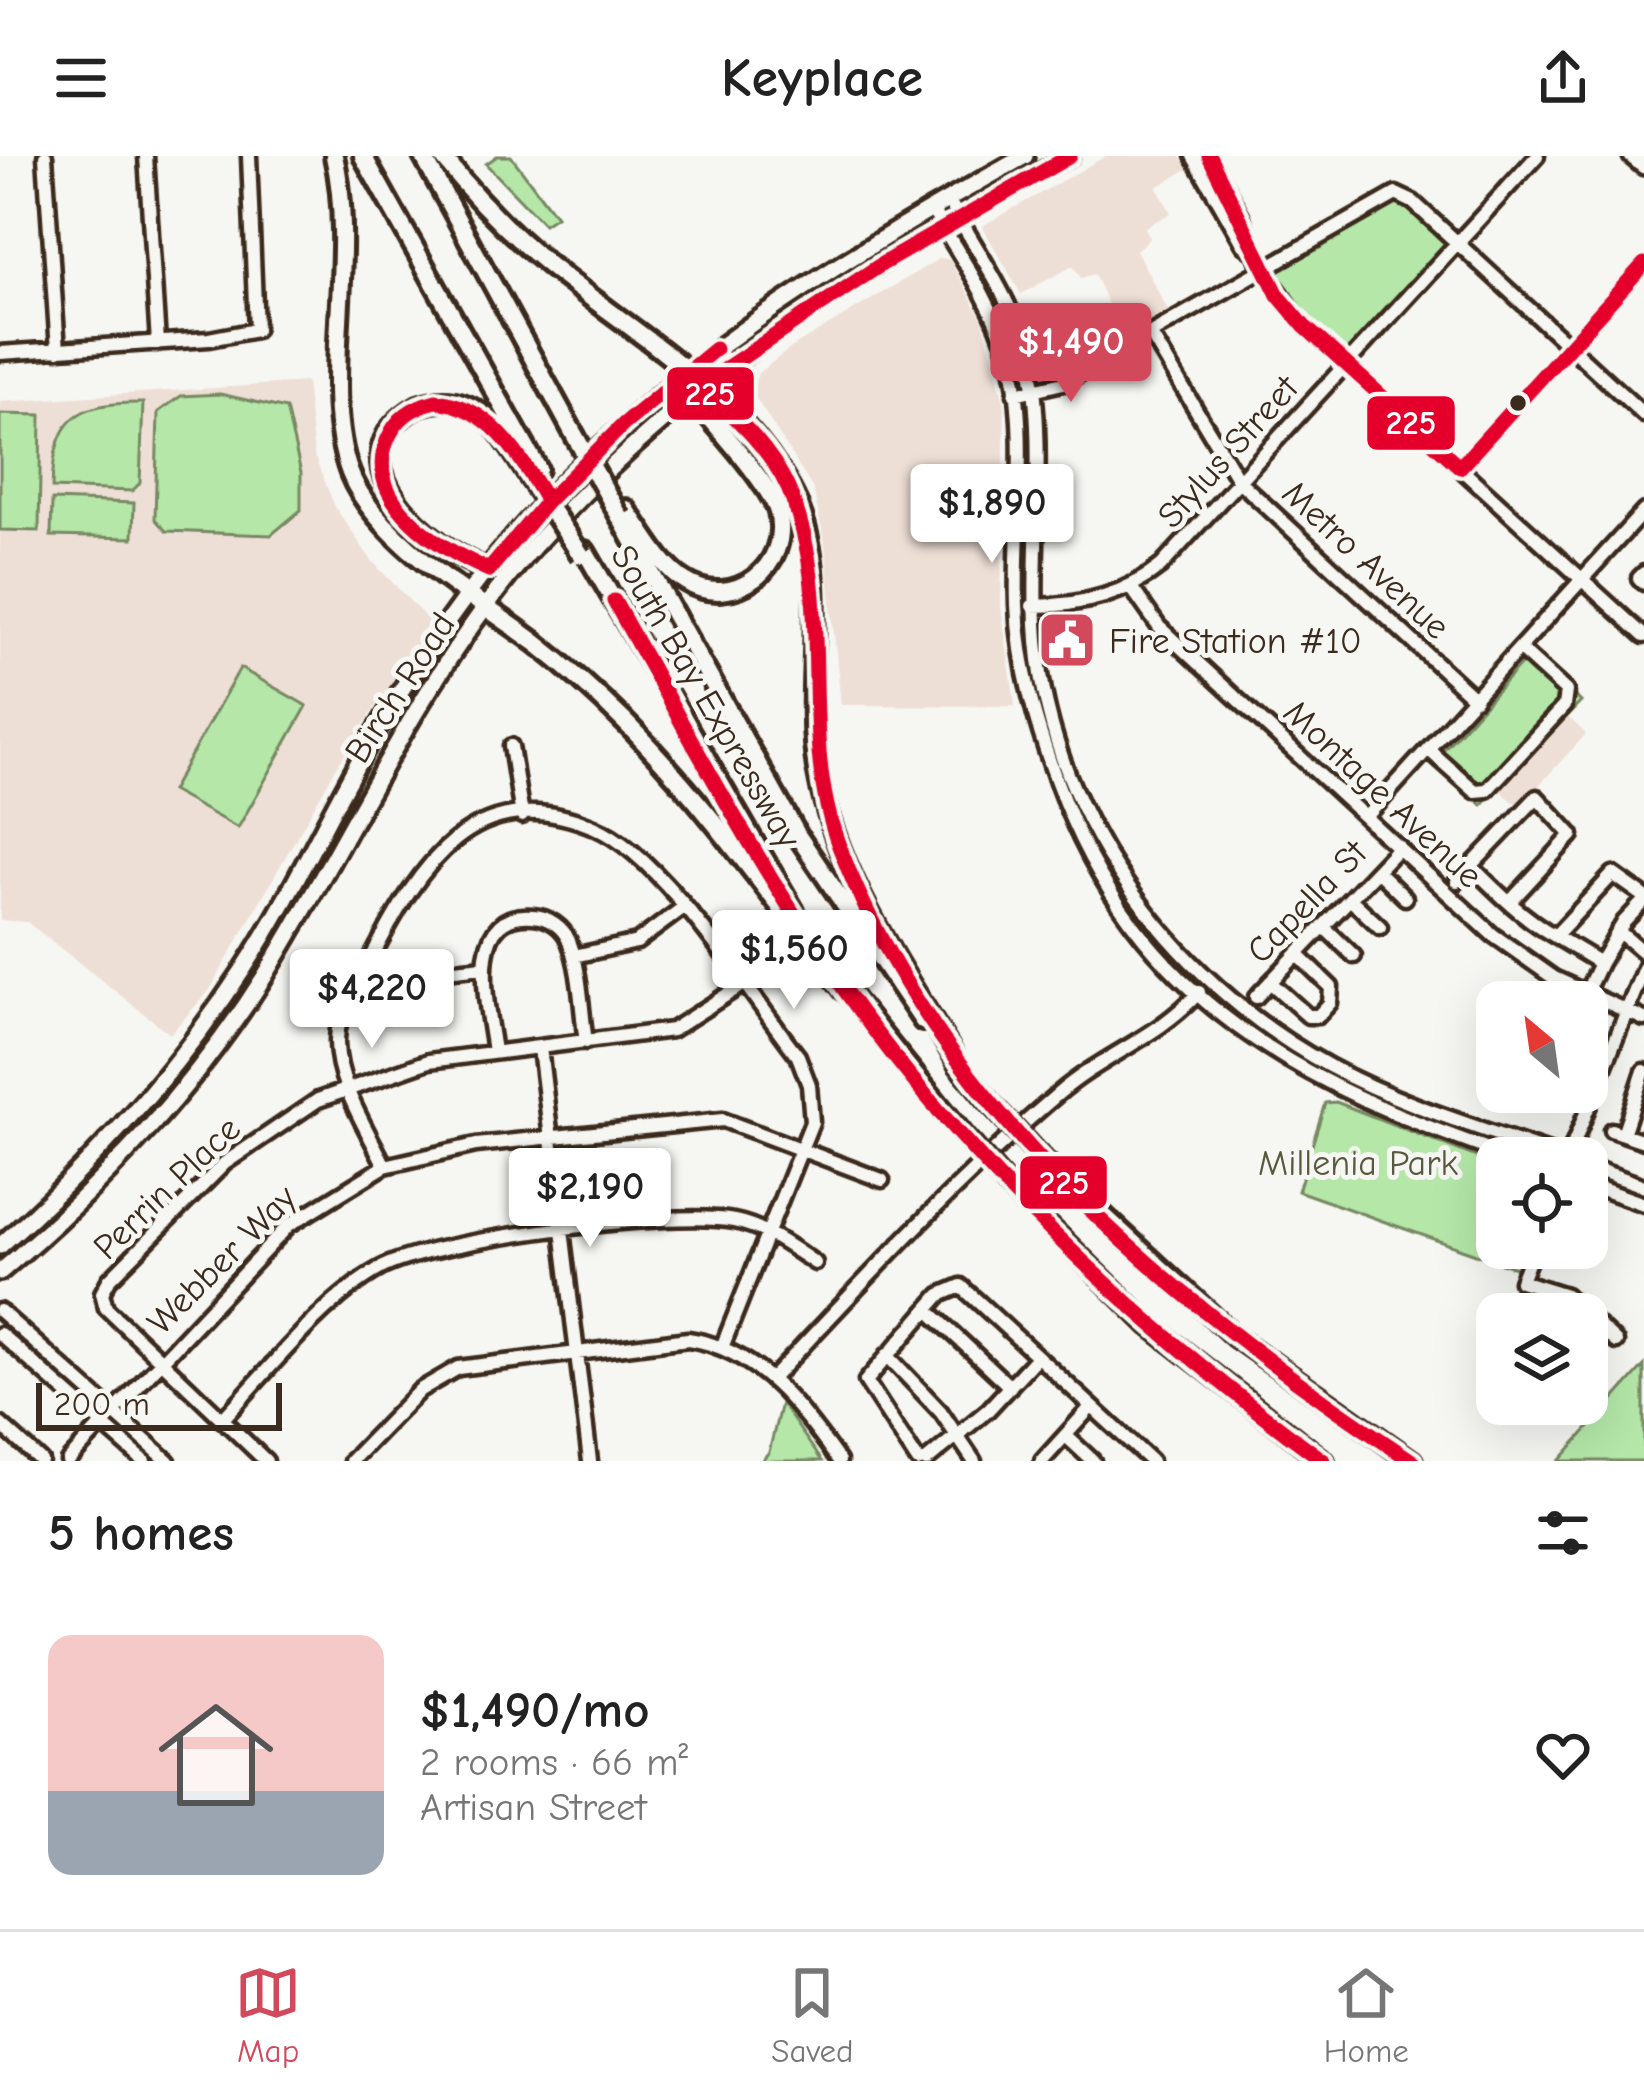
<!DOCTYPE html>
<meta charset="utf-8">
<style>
body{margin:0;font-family:"Comic Neue",sans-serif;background:#f6f6f6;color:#222;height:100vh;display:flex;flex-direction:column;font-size:45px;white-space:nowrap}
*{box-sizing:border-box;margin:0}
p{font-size:39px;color:#767676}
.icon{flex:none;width:66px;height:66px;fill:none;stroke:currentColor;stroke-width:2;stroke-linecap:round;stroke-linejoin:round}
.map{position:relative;height:1305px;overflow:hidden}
.drawer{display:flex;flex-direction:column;background:#fff;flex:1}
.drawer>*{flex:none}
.needle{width:78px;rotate:331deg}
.fabs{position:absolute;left:1476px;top:825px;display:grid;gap:24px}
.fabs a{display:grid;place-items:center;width:132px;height:132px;border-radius:24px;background:#fff;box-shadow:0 12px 48px #0002;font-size:60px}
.scale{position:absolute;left:36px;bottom:30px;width:246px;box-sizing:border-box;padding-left:12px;border:6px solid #3b2a1e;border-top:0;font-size:33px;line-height:42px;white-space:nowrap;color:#3b2a1e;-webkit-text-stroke:9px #f6f6f2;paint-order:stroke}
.price{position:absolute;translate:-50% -102px;padding:0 27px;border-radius:12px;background:#fff;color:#222;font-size:39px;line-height:78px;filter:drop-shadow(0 3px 6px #0008)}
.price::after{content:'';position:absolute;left:50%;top:72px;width:36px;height:27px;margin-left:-18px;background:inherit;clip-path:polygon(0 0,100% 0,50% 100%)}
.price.selected{background:#d1495b;color:#fff}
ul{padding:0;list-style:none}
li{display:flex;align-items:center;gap:36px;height:300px;padding:0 48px}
li span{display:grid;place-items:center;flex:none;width:336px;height:240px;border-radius:24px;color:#555}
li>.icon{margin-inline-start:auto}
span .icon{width:144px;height:144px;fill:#fffc;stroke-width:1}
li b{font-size:51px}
h2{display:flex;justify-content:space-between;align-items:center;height:144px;padding:0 48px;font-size:51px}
header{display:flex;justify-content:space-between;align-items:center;height:156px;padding:0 48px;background:#fff;font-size:54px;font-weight:700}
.dock{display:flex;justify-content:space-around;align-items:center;height:168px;border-top:3px solid #e0e0e0;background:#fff;font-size:33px;color:#767676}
.dock a{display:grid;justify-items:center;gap:6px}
.dock .selected{color:#d1495b}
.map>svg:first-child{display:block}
.built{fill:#eedfd6}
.green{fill:#b4e7a8;stroke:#788863;stroke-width:3}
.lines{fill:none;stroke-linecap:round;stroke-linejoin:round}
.minor-casing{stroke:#3b2a1e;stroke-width:21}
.major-casing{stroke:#3b2a1e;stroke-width:24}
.highway-casing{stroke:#3b2a1e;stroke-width:26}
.minor{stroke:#f6f6f2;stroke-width:12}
.major{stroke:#f6f6f2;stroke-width:15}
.highway{stroke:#f6f6f2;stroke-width:16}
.highway-bridge-casing{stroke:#3b2a1e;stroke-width:26;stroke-linecap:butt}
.highway-bridge{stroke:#f6f6f2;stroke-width:16}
.bus-1-casing{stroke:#f6f6f2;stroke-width:24}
.bus-1{stroke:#e4002b;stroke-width:15}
.bus-dot{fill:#3b2a1e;stroke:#f6f6f2;stroke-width:4.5}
.labels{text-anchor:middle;stroke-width:10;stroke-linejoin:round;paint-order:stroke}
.street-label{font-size:36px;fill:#3b2a1e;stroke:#f6f6f2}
.poi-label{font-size:36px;fill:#3b2a1e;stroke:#f6f6f2;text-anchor:start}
.park-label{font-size:36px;fill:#595940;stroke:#f6f6f2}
.line-badge{stroke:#f6f6f2;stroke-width:4.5}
.badge-label{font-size:33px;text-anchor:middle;font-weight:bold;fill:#fff}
</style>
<header><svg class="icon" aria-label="menu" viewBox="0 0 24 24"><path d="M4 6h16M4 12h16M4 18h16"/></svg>Keyplace<svg class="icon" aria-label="share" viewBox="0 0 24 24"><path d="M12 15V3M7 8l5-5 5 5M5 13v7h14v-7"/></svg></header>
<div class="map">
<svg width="1644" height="1305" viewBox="0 0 1644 1305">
<rect width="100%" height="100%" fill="#f6f6f2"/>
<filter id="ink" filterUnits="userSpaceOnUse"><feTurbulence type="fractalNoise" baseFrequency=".00833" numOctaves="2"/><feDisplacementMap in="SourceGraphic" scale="24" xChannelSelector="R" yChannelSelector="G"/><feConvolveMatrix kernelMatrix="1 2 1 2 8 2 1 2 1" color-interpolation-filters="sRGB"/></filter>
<g filter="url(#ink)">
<path class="built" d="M1106,0H1180L1188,13L1157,31L1171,57L1145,71L1150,82L1136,94L1174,166L1128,191L1094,118L1081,122L1073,110L1021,138L982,70Z
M940,102L950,104L982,163L1005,249L1001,451L1015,550L841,549L825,387L813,333L752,236L758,217L791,192Z
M306,226L314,300L335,351L372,405L430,466L336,612L209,835L170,878L27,766L0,764V246Z
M1568,561L1586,578L1519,651L1500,634Z"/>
<path class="green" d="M497,0H511L556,60L544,68L486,8Z
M1398,40L1457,89L1346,208L1278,139L1270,106Z
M220,238L286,253L301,317V354L271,379L166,375L155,363L158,256L181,240Z
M143,247L140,327L132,335L52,332C54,263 74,246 143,247Z
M0,258L41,259L39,375L0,374Z
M52,344L134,347L133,382L51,380Z
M1532,496L1581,546L1482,649L1433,605Z
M240,512L307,550L238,672L171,635Z
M1336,946L1497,1009V1092H1525L1518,1113L1298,1035L1325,947Z
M1644,1210V1305H1559Z
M781,1247L822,1305H761L769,1296Z"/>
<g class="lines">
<defs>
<path id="minor" d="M45,0L58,194
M146,0L158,187
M1193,0L1244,89L1255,97
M1209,0L1242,61L1258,105L1304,170L1644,480
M948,43C977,95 1014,146 1029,205C1046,275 1032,391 1036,468C1044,654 1169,823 1329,910C1403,950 1487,974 1566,1002
M931,52C961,101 994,149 1010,204C1029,271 1014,377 1017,449C1019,510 1036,569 1057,626C1137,847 1303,930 1514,1002
M1151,179L1239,325L1475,543
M0,197L209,183L256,174L249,0
M1015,238L1063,227L1396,38L1413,46L1644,259
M1644,417L1639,422L1644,427
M1131,431L1159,471L1493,779L1554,822L1644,863
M1032,450C1080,450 1124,440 1161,410L1537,0
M511,590L522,660
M1428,593L1475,635L1487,634L1564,550L1566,535L1520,493
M1366,661L1644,355
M1377,715L1405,742
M1457,725L1471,710
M1350,743L1380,771
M1510,746L1572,679L1537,641L1471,710C1497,736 1523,762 1555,780L1613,718L1644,740
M1323,770L1354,800
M1618,775L1644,797
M1555,780L1600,807L1624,766L1644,745
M574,800L637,786L684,751
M369,809L395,820L484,811
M1270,826L1308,860H1318L1330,847L1331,831L1297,798
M1591,826L1600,807
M1256,841L1399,691
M540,892L590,1305
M494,896C489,856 462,754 533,760C549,761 563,771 569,785C581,815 581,854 586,886
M1611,974L1644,985
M1623,978L1644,915
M1568,1002L1644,812
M385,1010C367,973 336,926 337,884C338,851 358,829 372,801C419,711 474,621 594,671C664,700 749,838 798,900L809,929L812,966L723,1189
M1587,1010L1644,1030
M1587,1028L1644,1048
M1534,1092L1521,1125L1566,1139L1586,1158
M928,1154L1010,1231
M0,1155L168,1305
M1587,1159L1616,1186
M0,1178L144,1305
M887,1199L941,1256L974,1305
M771,1224C864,1125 954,1026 1058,938C1103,899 1159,881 1199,836
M222,1264C266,1217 325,1142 381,1112C435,1083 673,1053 734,1065C765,1071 789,1090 815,1107
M0,1268L41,1305
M1066,1280L1093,1305
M68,1305L289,1069L385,1010L476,989L723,964L882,1024
M266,1305L106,1152L102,1137L109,1124L225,1007L318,944L429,905L672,874L742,829
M351,1305L420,1234L458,1212L688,1183C756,1192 801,1251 839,1305
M918,1305L866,1225L940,1139L961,1130L1151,1305
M926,1305L988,1254L1036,1202
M1042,1305L1091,1251"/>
<path id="major" d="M1632,0L1644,10
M0,1090C92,1008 176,916 244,812C292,739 328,658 372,582C414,511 464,438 519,375C660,212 839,104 1025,0
M0,1116C100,1032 196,930 266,818C355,674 422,516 536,388C690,216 870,109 1070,0"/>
<path id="highway" d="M334,0C358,101 318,233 350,317C377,386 478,443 536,487C567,511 597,538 625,566C706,648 773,743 844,834
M363,0L538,313
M423,0L575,280
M442,0C474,41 510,78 551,111C635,178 736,235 790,333C835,414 802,523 817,612C836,723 907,820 963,915
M626,353C643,376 660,410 685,425C733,456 792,410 778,356C770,326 699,250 676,223
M620,361L798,680L923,865
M585,395L794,755
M489,414C430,392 324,304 418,250C476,229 501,277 528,319
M840,827L964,980
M958,908L992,949
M1036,997L1234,1180L1412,1305
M1008,1030L1149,1169L1324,1305"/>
</defs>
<use href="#minor" class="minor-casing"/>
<use href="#major" class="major-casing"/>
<use href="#highway" class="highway-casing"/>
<use href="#minor" class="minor"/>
<use href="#major" class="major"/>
<use href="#highway" class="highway"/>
<defs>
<path id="highway-bridge" d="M575,280L620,361
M528,319L581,399
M992,949L1036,997
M964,980L1008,1030"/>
</defs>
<use href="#highway-bridge" class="highway-bridge-casing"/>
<use href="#highway-bridge" class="highway-bridge"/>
<defs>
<path id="bus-1" d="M1070,0L882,108L701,229C734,260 769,290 788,332C838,444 795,575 839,690C941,958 1180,1152 1412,1305
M1209,0L1278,139L1304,170L1460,311L1644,108
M436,245C493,251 519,300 547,345L489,414C443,394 362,347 387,285C396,262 412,251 436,245Z
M547,345L624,268L715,193
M614,445C688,577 758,712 846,836C976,1019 1143,1173 1324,1305"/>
</defs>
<use href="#bus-1" class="bus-1-casing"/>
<use href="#bus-1" class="bus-1"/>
</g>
</g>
<defs>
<symbol id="civic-square" viewBox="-11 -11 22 22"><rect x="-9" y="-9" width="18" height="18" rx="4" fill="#d1495b" stroke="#f6f6f2"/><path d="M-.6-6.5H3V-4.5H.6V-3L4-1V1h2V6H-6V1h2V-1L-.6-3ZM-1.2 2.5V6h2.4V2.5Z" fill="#fff"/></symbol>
</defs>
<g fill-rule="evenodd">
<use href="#civic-square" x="1034" y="451" width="66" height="66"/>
</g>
<circle class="bus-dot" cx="1518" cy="247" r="10"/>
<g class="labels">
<g class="street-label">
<text transform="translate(1227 295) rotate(-48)" y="13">Stylus Street</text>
<text transform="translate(1367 403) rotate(43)" y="13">Metro Avenue</text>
<text transform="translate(399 531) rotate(-57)" y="13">Birch Road</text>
<text transform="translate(707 540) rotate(60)" y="13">South Bay Expressway</text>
<text transform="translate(1384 637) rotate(43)" y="13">Montage Avenue</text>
<text transform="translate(1306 745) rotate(-46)" y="13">Capella St</text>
<text transform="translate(166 1031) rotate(-44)" y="13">Perrin Place</text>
<text transform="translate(221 1103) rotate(-45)" y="13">Webber Way</text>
</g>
<g class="poi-label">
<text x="1109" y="497">Fire Station #10</text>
</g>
<g class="park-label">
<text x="1358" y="1019">Millenia Park</text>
</g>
</g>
<g class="line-badge">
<rect x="665" y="209" width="91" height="57" rx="12" fill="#e4002b"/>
<rect x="1365" y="238" width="92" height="58" rx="12" fill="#e4002b"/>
<rect x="1018" y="998" width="91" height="57" rx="12" fill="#e4002b"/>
</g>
<g class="badge-label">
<text x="710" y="249">225</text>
<text x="1411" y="278">225</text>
<text x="1064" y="1038">225</text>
</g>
</svg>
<div class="fabs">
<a><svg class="needle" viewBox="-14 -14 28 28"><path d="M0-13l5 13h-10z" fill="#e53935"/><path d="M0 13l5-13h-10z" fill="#767676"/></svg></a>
<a><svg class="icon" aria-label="locate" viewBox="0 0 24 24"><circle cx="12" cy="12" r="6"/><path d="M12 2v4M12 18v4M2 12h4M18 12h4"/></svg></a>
<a><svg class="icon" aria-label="layers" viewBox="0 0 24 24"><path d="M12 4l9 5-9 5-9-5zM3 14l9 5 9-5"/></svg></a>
</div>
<div class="scale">200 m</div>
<b class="price selected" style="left:1071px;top:249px">$1,490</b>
<b class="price" style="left:992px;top:410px">$1,890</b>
<b class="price" style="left:794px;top:856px">$1,560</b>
<b class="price" style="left:372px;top:895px">$4,220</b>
<b class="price" style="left:590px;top:1094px">$2,190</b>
</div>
<section class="drawer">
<h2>5 homes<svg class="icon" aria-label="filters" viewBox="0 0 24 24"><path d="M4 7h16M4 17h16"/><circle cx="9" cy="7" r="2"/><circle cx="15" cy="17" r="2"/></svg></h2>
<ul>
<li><span style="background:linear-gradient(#f6c9c9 65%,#9aa5b1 0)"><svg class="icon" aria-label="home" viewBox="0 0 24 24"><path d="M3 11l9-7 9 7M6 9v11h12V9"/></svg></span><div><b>$1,490/mo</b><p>2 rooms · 66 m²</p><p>Artisan Street</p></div><svg class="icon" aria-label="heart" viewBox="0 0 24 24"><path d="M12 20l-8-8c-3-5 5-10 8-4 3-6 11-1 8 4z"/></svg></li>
</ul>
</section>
<nav class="dock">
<a class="selected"><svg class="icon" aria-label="map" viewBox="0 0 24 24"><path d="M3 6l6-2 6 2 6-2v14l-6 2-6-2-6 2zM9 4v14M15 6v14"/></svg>Map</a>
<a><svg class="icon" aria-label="saved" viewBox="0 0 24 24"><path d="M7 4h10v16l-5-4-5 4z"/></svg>Saved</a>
<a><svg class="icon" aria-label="home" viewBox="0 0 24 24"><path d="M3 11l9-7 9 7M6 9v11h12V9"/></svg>Home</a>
</nav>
